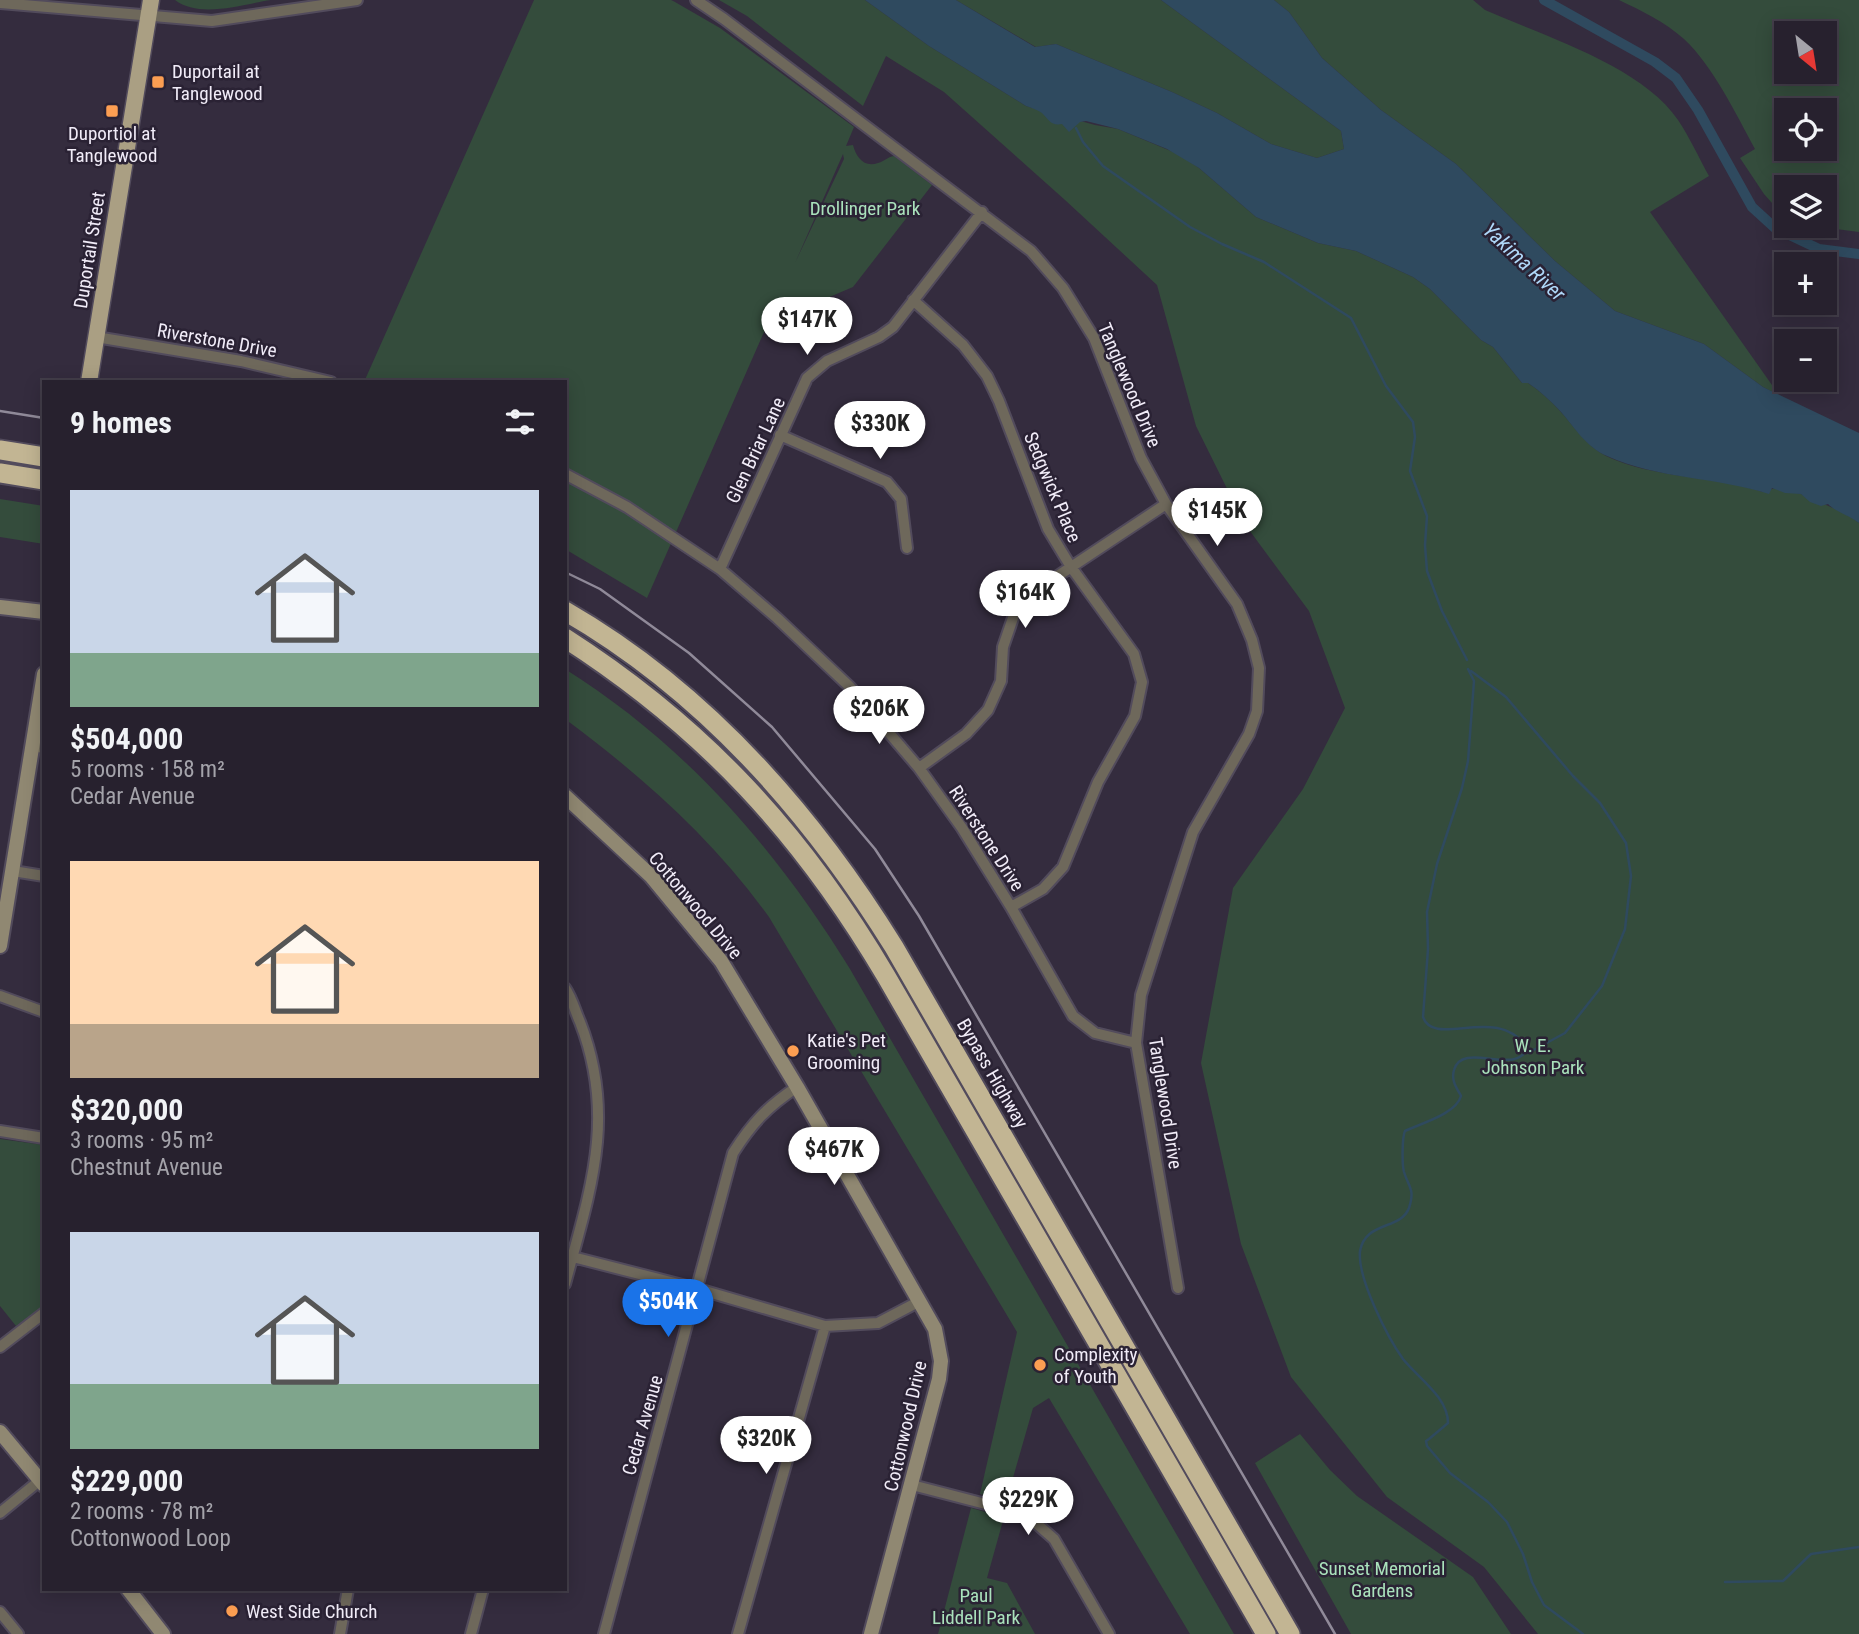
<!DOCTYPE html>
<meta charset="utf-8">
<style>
body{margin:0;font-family:"Roboto Condensed",sans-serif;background:#332e3a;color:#f1f3f6;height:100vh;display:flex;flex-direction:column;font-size:26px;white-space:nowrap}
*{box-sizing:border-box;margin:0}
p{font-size:23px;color:#a4a3aa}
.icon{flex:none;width:38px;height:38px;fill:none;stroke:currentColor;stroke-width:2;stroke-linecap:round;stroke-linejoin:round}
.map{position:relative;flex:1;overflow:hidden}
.side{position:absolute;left:42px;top:380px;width:525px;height:1211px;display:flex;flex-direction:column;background:#27212e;border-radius:0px;box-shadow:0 4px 18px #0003,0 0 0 2px #433e4a}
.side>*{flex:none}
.needle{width:46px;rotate:150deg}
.buttons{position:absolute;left:1774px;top:21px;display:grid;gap:14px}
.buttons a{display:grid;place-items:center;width:63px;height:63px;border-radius:0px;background:#27212e;box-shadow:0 4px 18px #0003,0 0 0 2px #433e4a;font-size:35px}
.price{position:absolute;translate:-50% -60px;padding:0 16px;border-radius:24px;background:#fff;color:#222;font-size:23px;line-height:46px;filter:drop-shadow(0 2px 4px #0008)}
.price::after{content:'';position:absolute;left:50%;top:42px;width:21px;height:16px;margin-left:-10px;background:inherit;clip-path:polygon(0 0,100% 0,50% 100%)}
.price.selected{background:#1a73e8;color:#fff}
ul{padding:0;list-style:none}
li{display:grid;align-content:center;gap:14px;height:371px;padding:0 28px}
li span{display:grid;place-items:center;height:217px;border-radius:0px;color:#555}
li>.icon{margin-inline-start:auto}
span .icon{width:126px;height:126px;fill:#fffc;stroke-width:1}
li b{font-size:30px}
h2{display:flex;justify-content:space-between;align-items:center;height:84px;padding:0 28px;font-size:30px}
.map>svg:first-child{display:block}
.green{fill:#344c3c;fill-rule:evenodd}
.water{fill:#2f4a5f}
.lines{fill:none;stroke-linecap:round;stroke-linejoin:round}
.stream{stroke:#2f4a5f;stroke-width:2.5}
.canal{stroke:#2f4a5f;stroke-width:10}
.street-casing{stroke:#524b5c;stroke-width:14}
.secondary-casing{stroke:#524b5c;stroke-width:18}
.primary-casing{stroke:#524b5c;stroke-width:19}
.highway-casing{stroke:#524b5c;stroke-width:23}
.street{stroke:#6e685b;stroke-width:10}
.secondary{stroke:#908872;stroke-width:14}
.primary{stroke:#aa9f83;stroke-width:16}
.highway{stroke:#c2b593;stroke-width:19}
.rail{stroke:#908a99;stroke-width:2.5}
.poi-dot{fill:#fc9e52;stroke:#2a2234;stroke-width:2.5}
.labels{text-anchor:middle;stroke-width:5;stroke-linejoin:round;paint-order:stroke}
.poi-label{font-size:19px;fill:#f1ecf8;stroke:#2a2234;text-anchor:start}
.park-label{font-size:19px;fill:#aae2bc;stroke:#2a2234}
.street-label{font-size:19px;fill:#f1ecf8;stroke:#2a2234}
.water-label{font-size:21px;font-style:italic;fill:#afd7f8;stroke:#2a2234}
</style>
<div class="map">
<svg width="1859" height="1634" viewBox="0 0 1859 1634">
<rect width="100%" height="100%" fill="#342c3e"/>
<path class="green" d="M175,0H271C243,4 200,19 175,0Z
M534,0H671L675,2L720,28L854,127L846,146L853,145C856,157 864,168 878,163C885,161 887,157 894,156L932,185L853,287L768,323L647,598L565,549V382H364ZM843,154L844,159L795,263Z
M719,0H865L929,46L1026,106L1095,125L1118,129L1178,154L1199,168L1256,217L1318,243L1356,251L1413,277L1430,289L1481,340L1493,347L1522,383H1528C1540,391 1551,401 1560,411C1575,427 1586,446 1606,456C1655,479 1712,475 1763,492L1775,488L1801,494L1849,515L1859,523V1634H1538L1484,1567L1387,1497L1291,1377L1241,1244L1201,1063L1233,888L1303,789L1345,708L1309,611L1244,523L1196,426L1157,285L1065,200L944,92L886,56L863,106L747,16Z
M956,0H1161L1341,131L1344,149L1317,158L1271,144L1217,113L1172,92L1056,44L1036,47Z
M1274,0H1473L1485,10C1544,36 1642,66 1678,120C1690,138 1699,158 1709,176L1650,212L1779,395L1763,387L1704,344L1615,311L1555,261L1456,164L1381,110L1322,58L1289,12Z
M1619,0H1859V232L1813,226H1825V187H1787V220L1764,194L1740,158L1755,149C1736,114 1713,66 1684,39C1665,22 1642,11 1619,0ZM1787,33H1825V72H1787ZM1787,110H1825V149H1787Z
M0,499L44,506V544L0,537Z
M565,669C686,745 776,849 850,969L1234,1634H1190L1049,1398L1033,1408L1006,1502L980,1494L1017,1332L769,917C712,838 643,777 565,719Z
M0,1139L44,1145V1305L16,1326L0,1306Z
M1300,1434L1330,1470L1357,1496L1473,1577L1511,1634H1351L1255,1463Z
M971,1508L1004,1517L987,1578L1007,1583L1035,1634H938Z"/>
<path class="water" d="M865,0H956L1035,47L1056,44L1172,92L1217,113L1271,144L1317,158L1344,149L1341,131L1161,0H1274L1289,12L1322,58L1381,110L1456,164L1555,261L1615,311L1704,344L1763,387L1859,433V523C1849,515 1837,513 1828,504L1821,506L1810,502L1801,494L1785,493L1772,488L1769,494C1717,477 1657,479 1607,456C1586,447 1575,428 1561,412C1551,401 1540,391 1528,383H1522L1493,347L1481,340L1430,289L1413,277L1356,251L1318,243L1256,217L1199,168L1167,149L1118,129L1086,121L1080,122L1069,132L1062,124C1051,126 1049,120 1042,113C1038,110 1032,108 1026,106L929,46Z"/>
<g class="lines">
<path class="stream" d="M1076,128L1083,142L1103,166L1190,227L1222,244L1264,262L1351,318L1386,386L1413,422L1415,437L1410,471L1427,516L1425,545L1427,571L1442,611L1467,660
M1468,669L1474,681L1468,761L1462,788L1437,864L1427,912L1428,949L1423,1017C1434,1049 1498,1003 1527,1048C1517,1077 1462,1040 1454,1070C1451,1080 1456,1087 1461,1096C1456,1114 1422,1123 1405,1131C1402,1137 1402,1165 1404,1172C1409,1188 1415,1189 1409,1208C1401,1230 1365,1221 1360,1251C1357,1278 1388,1338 1403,1359C1418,1378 1448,1397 1448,1423L1429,1439L1426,1441L1427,1446L1450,1473L1488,1502L1507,1522L1523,1554L1532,1582L1544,1605L1583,1634
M1471,671L1506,697L1573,776L1600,803L1626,843L1631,876L1625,929L1602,986L1565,1033L1528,1053
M1725,1582L1783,1581L1811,1554L1859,1547"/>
<path class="canal" d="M1544,0L1655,62L1676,78L1698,110L1752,207L1775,228L1819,249L1859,254"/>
<defs>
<path id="street" d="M696,0L724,19L1031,251L1063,288L1094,338L1141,458L1166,504L1237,604L1252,640L1259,668L1257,711L1249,734L1193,832L1141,995L1136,1043L1178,1288
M0,3L212,21L357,0
M913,300L963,345L987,376L999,401L1048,529L1071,567L1134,654L1142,682L1135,716L1098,782L1063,867L1043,889L1011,907
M96,337L241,361L331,382
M780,435L887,482L901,499L907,548
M565,474L627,507L720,569L777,618L850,687L919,768L962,828L1011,907L1073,1016L1095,1033L1136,1043
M720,569L807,378L827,361L879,337L893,327L982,212
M33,746L44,748
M919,768L966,734L988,710L1001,681L1003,647L1014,615L1032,593L1166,504
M13,871L44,876
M565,988C572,998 575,1011 580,1022C617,1117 590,1191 565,1284
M0,996L44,1012
M0,1131L44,1138
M565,1255L698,1289L825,1326L878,1323L920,1301
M0,1347L44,1313
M912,1485L1001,1508L1025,1516L1037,1524L1054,1539L1109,1634
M0,1513L44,1477
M0,1612L18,1634
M340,1634L348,1589
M471,1634L483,1589
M604,1634L733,1153C752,1123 767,1107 797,1087
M738,1634L825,1326"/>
<path id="secondary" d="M0,607L44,612
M565,796L651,876L721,961L797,1087L935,1329L941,1361L939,1379L871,1634
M0,946L44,674
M0,1432L44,1485
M128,1589L163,1634"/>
<path id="primary" d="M89,382L151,0"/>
<path id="highway" d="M0,450L44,457
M0,473L44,480
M565,611C704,691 811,813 894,947L1290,1634
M565,638C705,728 802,834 886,976L1266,1634"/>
</defs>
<use href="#street" class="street-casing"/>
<use href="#secondary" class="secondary-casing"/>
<use href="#primary" class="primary-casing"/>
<use href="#highway" class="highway-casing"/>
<use href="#street" class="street"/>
<use href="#secondary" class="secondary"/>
<use href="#primary" class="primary"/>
<use href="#highway" class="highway"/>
<path class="rail" d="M0,411L44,418
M565,572L600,589L689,653L772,727L875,849L919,916L1335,1634"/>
</g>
<g class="poi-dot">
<rect x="151" y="75" width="14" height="14" rx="3.5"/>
<rect x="105" y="104" width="14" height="14" rx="3.5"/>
<circle cx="793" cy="1051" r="7"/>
<circle cx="1040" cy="1365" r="7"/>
<circle cx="232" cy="1611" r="7"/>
</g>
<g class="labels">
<g class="poi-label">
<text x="172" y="78">Duportail at<tspan x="172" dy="22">Tanglewood</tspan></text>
<text x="112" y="140" text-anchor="middle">Duportiol at<tspan x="112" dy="22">Tanglewood</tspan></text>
<text x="807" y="1047">Katie's Pet<tspan x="807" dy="22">Grooming</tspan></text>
<text x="1054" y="1361">Complexity<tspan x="1054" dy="22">of Youth</tspan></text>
<text x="246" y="1618">West Side Church</text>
</g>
<g class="park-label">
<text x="865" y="215">Drollinger Park</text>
<text x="1533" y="1052">W. E.<tspan x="1533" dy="22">Johnson Park</tspan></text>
<text x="1382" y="1575">Sunset Memorial<tspan x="1382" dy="22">Gardens</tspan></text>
<text x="976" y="1602">Paul<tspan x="976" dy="22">Liddell Park</tspan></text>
</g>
<g class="street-label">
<text transform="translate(89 250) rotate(-81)" y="7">Duportail Street</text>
<text transform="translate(217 340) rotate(10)" y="7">Riverstone Drive</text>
<text transform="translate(1130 385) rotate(67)" y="7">Tanglewood Drive</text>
<text transform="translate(755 450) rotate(-65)" y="7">Glen Briar Lane</text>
<text transform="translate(1053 487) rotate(67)" y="7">Sedgwick Place</text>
<text transform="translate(987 838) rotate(57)" y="7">Riverstone Drive</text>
<text transform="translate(696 905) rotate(50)" y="7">Cottonwood Drive</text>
<text transform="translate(993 1073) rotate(60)" y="7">Bypass Highway</text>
<text transform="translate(1166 1103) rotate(81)" y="7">Tanglewood Drive</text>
<text transform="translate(642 1425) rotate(-74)" y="7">Cedar Avenue</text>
<text transform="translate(905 1426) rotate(-77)" y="7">Cottonwood Drive</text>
</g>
<g class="water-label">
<text transform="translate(1524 262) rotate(43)" y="7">Yakima River</text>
</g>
</g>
</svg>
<div class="buttons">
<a><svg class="needle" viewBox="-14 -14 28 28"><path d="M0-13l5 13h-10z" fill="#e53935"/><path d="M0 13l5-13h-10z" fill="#a4a3aa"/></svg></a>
<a><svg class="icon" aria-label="locate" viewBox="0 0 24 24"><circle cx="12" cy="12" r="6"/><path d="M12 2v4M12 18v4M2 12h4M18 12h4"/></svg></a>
<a><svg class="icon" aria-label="layers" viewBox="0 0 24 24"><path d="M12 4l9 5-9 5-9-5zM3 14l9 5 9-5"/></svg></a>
<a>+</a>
<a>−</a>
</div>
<b class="price" style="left:807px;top:357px">$147K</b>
<b class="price" style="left:880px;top:461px">$330K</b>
<b class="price" style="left:1217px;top:548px">$145K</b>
<b class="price" style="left:1025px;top:630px">$164K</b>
<b class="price" style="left:879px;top:746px">$206K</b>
<b class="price" style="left:834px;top:1187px">$467K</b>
<b class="price selected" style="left:668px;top:1339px">$504K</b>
<b class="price" style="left:766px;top:1476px">$320K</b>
<b class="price" style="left:1028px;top:1537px">$229K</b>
<section class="side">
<h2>9 homes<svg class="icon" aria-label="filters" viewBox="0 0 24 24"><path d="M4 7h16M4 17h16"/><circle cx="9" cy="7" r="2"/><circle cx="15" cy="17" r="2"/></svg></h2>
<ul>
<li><span style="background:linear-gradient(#c9d6e8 75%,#7fa58c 0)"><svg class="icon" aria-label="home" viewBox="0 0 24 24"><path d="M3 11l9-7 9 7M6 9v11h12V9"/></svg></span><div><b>$504,000</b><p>5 rooms · 158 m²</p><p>Cedar Avenue</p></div></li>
<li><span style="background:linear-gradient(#ffd9b3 75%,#b9a48a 0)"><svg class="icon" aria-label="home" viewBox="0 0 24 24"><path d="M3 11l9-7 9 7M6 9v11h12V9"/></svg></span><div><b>$320,000</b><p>3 rooms · 95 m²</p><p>Chestnut Avenue</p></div></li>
<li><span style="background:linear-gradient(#c9d6e8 70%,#7fa58c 0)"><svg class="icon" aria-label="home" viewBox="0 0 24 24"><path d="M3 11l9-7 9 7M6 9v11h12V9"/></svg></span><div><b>$229,000</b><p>2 rooms · 78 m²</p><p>Cottonwood Loop</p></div></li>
</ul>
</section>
</div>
